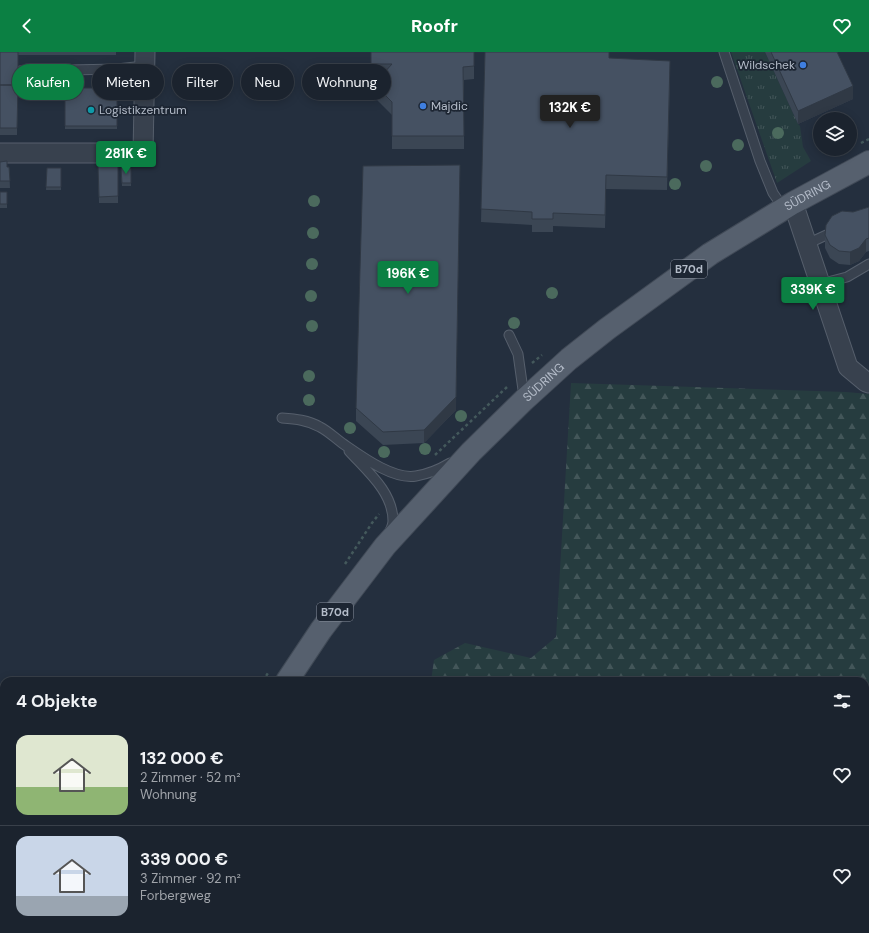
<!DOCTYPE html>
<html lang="de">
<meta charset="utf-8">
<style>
body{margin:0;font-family:"DM Sans",sans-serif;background:#242b36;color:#f1f3f6;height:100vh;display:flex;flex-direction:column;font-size:15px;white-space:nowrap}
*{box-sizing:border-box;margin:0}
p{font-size:13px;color:#a0a4aa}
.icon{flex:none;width:22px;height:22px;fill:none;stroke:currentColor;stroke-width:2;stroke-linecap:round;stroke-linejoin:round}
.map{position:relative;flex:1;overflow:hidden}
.panel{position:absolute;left:0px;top:625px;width:869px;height:256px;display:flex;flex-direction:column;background:#1b232e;border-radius:12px 12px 0 0;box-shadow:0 2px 10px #0003,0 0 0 1px #39404a}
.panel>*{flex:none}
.hud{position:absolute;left:12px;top:12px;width:400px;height:36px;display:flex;gap:8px}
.buttons{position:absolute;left:813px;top:60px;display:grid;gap:8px}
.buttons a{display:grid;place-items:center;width:44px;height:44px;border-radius:50%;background:#1b232e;box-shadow:0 2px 10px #0003,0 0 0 1px #39404a;font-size:20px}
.price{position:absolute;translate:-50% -34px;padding:0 9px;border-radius:4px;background:#0b8043;color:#fff;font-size:13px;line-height:26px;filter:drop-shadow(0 1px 2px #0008)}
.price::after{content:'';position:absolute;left:50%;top:24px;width:12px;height:9px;margin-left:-6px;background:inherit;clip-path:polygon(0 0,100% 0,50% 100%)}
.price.on{background:#222;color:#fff}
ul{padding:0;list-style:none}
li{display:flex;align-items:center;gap:12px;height:100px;padding:0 16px}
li+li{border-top:1px solid #39404a}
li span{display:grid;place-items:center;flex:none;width:112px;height:80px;border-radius:12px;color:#555}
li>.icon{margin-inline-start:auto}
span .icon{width:48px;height:48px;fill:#fffc;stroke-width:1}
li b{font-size:17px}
h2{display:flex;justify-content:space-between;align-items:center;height:48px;padding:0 16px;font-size:17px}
.tag{padding:0 14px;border-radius:18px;background:#1b232e;box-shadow:0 2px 10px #0003,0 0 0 1px #39404a;font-size:14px;line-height:36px}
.tag.on{background:#0b8043;color:#fff}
header{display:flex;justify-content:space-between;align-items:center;height:52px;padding:0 16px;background:#0b8043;color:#fff;font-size:18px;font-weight:700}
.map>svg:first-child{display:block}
.grass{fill:url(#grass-tufts)}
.forest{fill:url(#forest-firs)}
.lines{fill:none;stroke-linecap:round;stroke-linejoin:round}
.service-casing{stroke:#565f6c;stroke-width:11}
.minor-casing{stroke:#565f6c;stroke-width:21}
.primary-casing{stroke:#414a57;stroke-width:24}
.path{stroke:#44595c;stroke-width:2.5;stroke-dasharray:3 3;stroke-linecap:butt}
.service{stroke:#38414e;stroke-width:9}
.minor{stroke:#38414e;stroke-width:19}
.primary{stroke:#56606e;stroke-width:22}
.tree{fill:#4b6a5d}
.wall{fill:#3b4654}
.shaded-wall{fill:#303945}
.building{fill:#455162;stroke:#303945}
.shop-dot{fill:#3f7fe0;stroke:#1d2633;stroke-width:1.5}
.culture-dot{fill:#0f9aa8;stroke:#1d2633;stroke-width:1.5}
.labels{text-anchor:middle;stroke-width:3.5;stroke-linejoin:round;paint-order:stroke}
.shield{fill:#1d2633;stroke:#878f9c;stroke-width:1}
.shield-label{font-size:11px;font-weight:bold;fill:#b4bcc9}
.poi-label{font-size:12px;fill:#b4bcc9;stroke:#1d2633;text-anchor:start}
.street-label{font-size:12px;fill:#b4bcc9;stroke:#1d2633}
</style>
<header><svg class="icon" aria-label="back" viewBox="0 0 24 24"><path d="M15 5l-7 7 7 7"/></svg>Roofr<svg class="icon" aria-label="heart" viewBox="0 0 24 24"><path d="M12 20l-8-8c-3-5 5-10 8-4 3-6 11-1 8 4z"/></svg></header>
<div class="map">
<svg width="869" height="881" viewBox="0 0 869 881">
<defs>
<pattern id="grass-tufts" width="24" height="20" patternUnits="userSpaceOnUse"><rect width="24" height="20" fill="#263c3f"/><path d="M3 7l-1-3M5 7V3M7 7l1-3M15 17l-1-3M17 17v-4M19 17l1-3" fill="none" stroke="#435659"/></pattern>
<pattern id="forest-firs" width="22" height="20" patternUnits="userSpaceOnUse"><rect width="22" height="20" fill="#263c3f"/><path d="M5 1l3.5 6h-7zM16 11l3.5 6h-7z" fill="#435659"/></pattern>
</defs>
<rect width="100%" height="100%" fill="#242f3e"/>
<path class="grass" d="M731,0H765L798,72L800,74L803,95L811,109L777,131Z"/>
<path class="forest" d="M571,331L846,340L869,342V881H193L195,877H865V629H431L434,608L465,591L531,606L556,585Z"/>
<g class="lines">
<defs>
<path id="service" d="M724,0L760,109L773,141L784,157
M20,19L117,17L144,14
M807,192L835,179
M820,232L847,225L869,212
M509,283L518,302L524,345
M282,366C295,367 308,368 320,375C328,379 335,386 342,391C361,404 393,428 416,424C428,422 440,417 450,411
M349,399C367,419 393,440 393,469C393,473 391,477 389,481"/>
<path id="minor" d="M0,101H143L145,0
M793,151L848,315L866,330L869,331"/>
<g id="primary">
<path id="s1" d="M287,629L321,578L385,494L471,400L524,348L569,307L607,277L710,202L793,151L869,110"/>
<path d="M144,881L146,877"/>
</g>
</defs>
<use href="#service" class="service-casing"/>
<use href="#minor" class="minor-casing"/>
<use href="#primary" class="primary-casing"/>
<path class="path" d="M861,91L869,87
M532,311L542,303
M435,403L507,335
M345,512L372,471L379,462
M263,629L268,621
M121,881L124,877"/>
<use href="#service" class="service"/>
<use href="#minor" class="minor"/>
<use href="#primary" class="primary"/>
</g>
<g class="tree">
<circle cx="717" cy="30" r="6"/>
<circle cx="778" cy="81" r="6"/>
<circle cx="738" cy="93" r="6"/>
<circle cx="706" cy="114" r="6"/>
<circle cx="675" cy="132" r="6"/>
<circle cx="314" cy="149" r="6"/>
<circle cx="313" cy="181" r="6"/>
<circle cx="312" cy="212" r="6"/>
<circle cx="552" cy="241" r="6"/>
<circle cx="311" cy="244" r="6"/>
<circle cx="514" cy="271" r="6"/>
<circle cx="312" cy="274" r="6"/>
<circle cx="309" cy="324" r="6"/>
<circle cx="309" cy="348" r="6"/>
<circle cx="461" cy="364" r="6"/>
<circle cx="350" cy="376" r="6"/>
<circle cx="425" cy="397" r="6"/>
<circle cx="384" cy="400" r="6"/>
</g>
<path class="wall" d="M0,0H116V3H18L17,83H0Z
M371,0H474V27L464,28V97H392V63L374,45V32L380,25H371Z
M485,0H609V6L670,22L667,138L606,137L605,176L553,174V180H532V173L481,170Z
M765,0H837L853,47L798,72Z
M65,36H117V77H65Z
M0,110L7,115H9L10,136H0Z
M98,113H118V151H99Z
M47,116H61V138H46Z
M121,116H131V134H122Z
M0,140H7V156H0Z
M869,155V199L866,200L859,209L850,213L839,212L830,206L825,196V183L853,160Z
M356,356L456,358L424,391L383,393L356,369Z"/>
<path class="shaded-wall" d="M853,34V47L798,72V59Z
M460,126L456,358L424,391V378Z
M866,187V200L859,209L850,213V200Z"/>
<path class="building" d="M0,0H18V33H0Z
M371,0H474V14L463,15L464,84H392V50L374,32L392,12H371Z
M485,0H609V6L670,9L667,125L606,123L605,163L553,161V167H532V160L481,157Z
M771,0H837L853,34L798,59Z
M0,33H18L17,76H0Z
M65,36H117V74H65Z
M7,109V115H9L10,129H0V110Z
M98,113H118V144L99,145Z
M460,113L456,345L424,378L383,380L356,356L363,114Z
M47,116H61V135H46Z
M121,116H131V131H122Z
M0,140H7V152H0Z
M869,155V186L866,187L859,196L850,200L839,199L830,193L825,183L826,173L832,164L842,159L853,160Z"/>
<g class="shop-dot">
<circle cx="803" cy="13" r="4"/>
<circle cx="423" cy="54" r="4"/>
</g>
<circle class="culture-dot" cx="91" cy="58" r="4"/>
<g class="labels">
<g class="shield">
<rect x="671" y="208" width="36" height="18" rx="3"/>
<rect x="317" y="551" width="36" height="18" rx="3"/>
</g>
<g class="shield-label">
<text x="689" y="221">B70d</text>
<text x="335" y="564">B70d</text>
</g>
<g class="poi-label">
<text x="795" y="17" text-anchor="end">Wildschek</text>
<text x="431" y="58">Majdic</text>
<text x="99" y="62">Logistikzentrum</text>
</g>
<g class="street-label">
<text dy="4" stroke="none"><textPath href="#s1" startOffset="719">SÜDRING</textPath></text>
<text dy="4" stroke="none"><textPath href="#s1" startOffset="395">SÜDRING</textPath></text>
</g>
</g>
</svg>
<div class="buttons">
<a><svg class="icon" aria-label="layers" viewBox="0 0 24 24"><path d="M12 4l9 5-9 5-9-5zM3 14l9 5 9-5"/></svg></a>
</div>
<b class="price on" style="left:570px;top:77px">132K €</b>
<b class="price" style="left:126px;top:123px">281K €</b>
<b class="price" style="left:408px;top:243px">196K €</b>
<b class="price" style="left:813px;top:259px">339K €</b>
<div class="hud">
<a class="tag on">Kaufen</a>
<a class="tag">Mieten</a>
<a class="tag">Filter</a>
<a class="tag">Neu</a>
<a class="tag">Wohnung</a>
</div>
<section class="panel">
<h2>4 Objekte<svg class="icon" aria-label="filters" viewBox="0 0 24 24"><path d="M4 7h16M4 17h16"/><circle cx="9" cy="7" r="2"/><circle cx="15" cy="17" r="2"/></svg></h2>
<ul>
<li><span style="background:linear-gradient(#dfe7d0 65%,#8fb573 0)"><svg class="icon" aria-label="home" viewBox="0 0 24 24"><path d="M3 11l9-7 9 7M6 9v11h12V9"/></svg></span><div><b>132 000 €</b><p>2 Zimmer · 52 m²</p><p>Wohnung</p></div><svg class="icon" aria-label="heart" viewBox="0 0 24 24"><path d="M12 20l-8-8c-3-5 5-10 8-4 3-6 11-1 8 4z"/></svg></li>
<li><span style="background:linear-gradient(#c9d6e8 75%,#9aa5b1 0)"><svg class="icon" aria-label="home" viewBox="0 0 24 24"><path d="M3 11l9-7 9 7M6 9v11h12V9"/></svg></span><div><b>339 000 €</b><p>3 Zimmer · 92 m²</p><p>Forbergweg</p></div><svg class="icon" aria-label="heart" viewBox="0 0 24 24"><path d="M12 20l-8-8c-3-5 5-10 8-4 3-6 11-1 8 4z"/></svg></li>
</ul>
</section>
</div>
